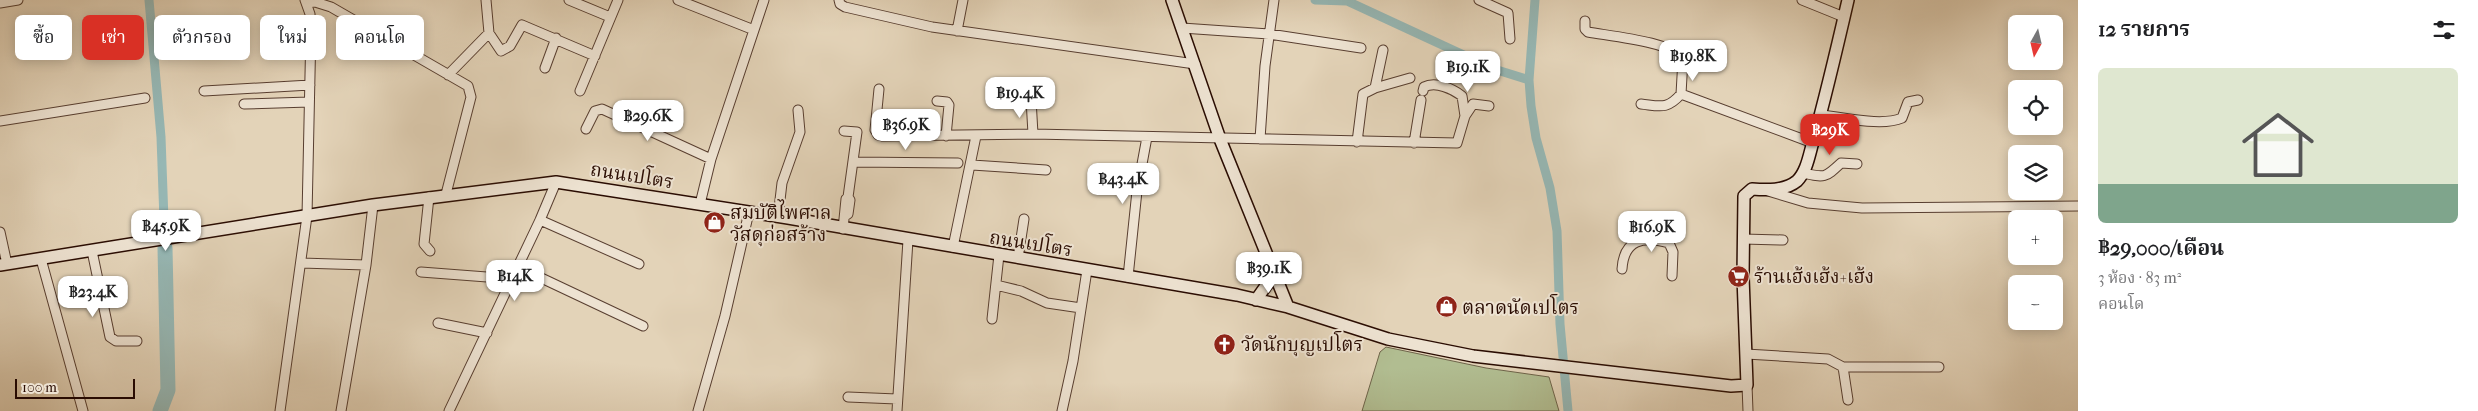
<!DOCTYPE html>
<html lang="th">
<meta charset="utf-8">
<style>
body{margin:0;font-family:"IM FELL French Canon","Noto Serif Thai",serif;background:#f2f2f2;color:#202124;height:100vh;display:flex;flex-direction:column;font-size:19px;white-space:nowrap}
*{box-sizing:border-box;margin:0}
p{font-size:16px;color:#757577}
.icon{flex:none;width:28px;height:28px;fill:none;stroke:currentColor;stroke-width:2;stroke-linecap:round;stroke-linejoin:round}
.map{position:relative;flex:1;overflow:hidden}
.side{display:flex;flex-direction:column;background:#fff;width:400px}
.side>*{flex:none}
.banner{position:absolute;left:15px;top:15px;width:475px;height:45px;display:flex;gap:10px}
.needle{width:32px;rotate:188deg}
.fabs{position:absolute;left:2008px;top:15px;display:grid;gap:10px}
.fabs a{display:grid;place-items:center;width:55px;height:55px;border-radius:8px;background:#fff;box-shadow:0 2px 12px #0003;font-size:25px}
.scale{position:absolute;left:15px;bottom:12px;width:120px;box-sizing:border-box;padding-left:5px;border:2px solid #2a0c02;border-top:0;font-size:14px;line-height:18px;white-space:nowrap;color:#2a0c02;-webkit-text-stroke:4px #ede2d1;paint-order:stroke}
.price{position:absolute;translate:-50% -42px;padding:0 11px;border-radius:10px;background:#fff;color:#222;font-size:16px;line-height:32px;filter:drop-shadow(0 1px 2px #0008)}
.price::after{content:'';position:absolute;left:50%;top:30px;width:15px;height:11px;margin-left:-8px;background:inherit;clip-path:polygon(0 0,100% 0,50% 100%)}
.price.current{background:#d93025;color:#fff}
ul{padding:0;list-style:none}
li{display:grid;align-content:center;gap:10px;height:265px;padding:0 20px}
li+li{border-top:1px solid #e0e0e0}
li span{display:grid;place-items:center;height:155px;border-radius:8px;color:#555}
li>.icon{margin-inline-start:auto}
span .icon{width:90px;height:90px;fill:#fffc;stroke-width:1}
li b{font-size:21px}
h2{display:flex;justify-content:space-between;align-items:center;height:60px;padding:0 20px;font-size:21px}
.tag{padding:0 18px;border-radius:8px;background:#fff;box-shadow:0 2px 12px #0003;font-size:18px;line-height:45px}
.tag.current{background:#d93025;color:#fff}
main{display:flex;flex:1;min-height:0}
.map>svg:first-child{display:block}
.green{fill:#b1bd91;stroke:#6e644a}
.lines{fill:none;stroke-linecap:round;stroke-linejoin:round}
.canal{stroke:#96b7b4;stroke-width:9}
.river{stroke:#96b7b4;stroke-width:15}
.street-casing{stroke:#583e30;stroke-width:11}
.secondary-casing{stroke:#2a0c02;stroke-width:14}
.street{stroke:#ede2d1;stroke-width:9}
.secondary{stroke:#ede2d1;stroke-width:11}
.labels{text-anchor:middle;stroke-width:4;stroke-linejoin:round;paint-order:stroke}
.street-label{font-size:19px;fill:#2a0c02;stroke:#ede2d1}
.poi-label{font-size:19px;fill:#2a0c02;stroke:#ede2d1;text-anchor:start}
</style>
<main>
<div class="map">
<svg width="2078" height="411" viewBox="0 0 2078 411">
<rect width="100%" height="100%" fill="#e3d3b8"/>
<filter id="stains"><feTurbulence type="fractalNoise" baseFrequency=".004" numOctaves="4"/><feColorMatrix values="0 0 0 0 .2 0 0 0 0 .09 0 0 0 0 .02 0 0 0 .5 -.17"/></filter>
<radialGradient id="worn" r=".72"><stop offset=".6" stop-color="#630" stop-opacity="0"/><stop offset="1" stop-color="#630" stop-opacity=".3"/></radialGradient>
<path class="green" d="M1386,347L1486,368L1549,377L1559,411H1362L1380,352Z"/>
<g class="lines">
<path class="canal" d="M149,0L161,137L165,248
M1315,0L1347,1L1494,69L1529,80
M1535,0L1529,80L1531,106L1536,138L1550,188L1557,231L1560,324L1568,411"/>
<path class="river" d="M160,411L168,390L165,248"/>
<defs>
<path id="street" d="M569,0L610,17
M678,0L754,30
M839,0L840,4L845,7L932,27L1195,64
M1479,0L1508,13L1510,39
M1802,0L1844,17
M0,3L18,0
M307,3L315,2L331,7L468,86L471,97L446,194
M1585,21V29L1588,32C1609,36 1674,42 1683,59L1681,94L1813,143
M1182,28L1269,34L1361,48
M957,31L963,0
M489,33L501,51L510,46L522,25L595,56
M545,68L556,38
M448,75L489,33L486,0
M1375,88L1383,50
M879,89L875,130L878,135L882,136L1033,134L1457,143L1465,116L1462,96C1453,89 1436,81 1424,87L1423,91
M204,91L310,85
M580,91L618,0
M1023,93L1031,99L1033,134
M937,101L947,102L949,105L946,136
M244,104L309,102
M1641,104C1660,106 1667,110 1681,94
M1821,115C1844,117 1881,127 1902,118L1908,102L1918,100
M1465,116L1473,104L1489,106
M0,121L145,98
M586,129L595,111L602,109L711,159
M844,131L857,132L848,197
M1260,139L1265,66L1274,0
M1357,142L1363,94L1375,88L1410,78
M1414,143L1421,100
M853,162L958,163
M972,165L1046,170
M1803,173C1825,178 1825,178 1841,163L1857,164
M1768,191L1808,203L1862,208L2078,206
M429,197L424,244L430,251
M700,204L711,159L764,0
M778,217L782,183L800,132L798,110
M540,220L639,264
M843,229L846,199L848,197L850,200L848,214L845,216
M0,232L7,264
M1743,239L1783,240
M953,247L976,136
M92,251L110,337L116,341H137
M1018,258L1024,219
M41,259L83,411
M301,263L366,265
M518,267L643,326
M1622,269C1624,239 1643,236 1669,243L1673,252L1672,276
M421,272L512,279
M1128,277L1137,191L1147,137
M996,285L1021,291L1047,303L1081,308
M992,319L999,255
M438,323L487,333
M1746,354L1828,359L1843,367L1848,400
M1843,367H1939
M1747,385L1748,411
M848,397L897,399
M280,411L307,216L311,28L310,14L305,0
M341,411L366,265L373,205
M449,411L540,220L556,182
M698,411L725,316L749,212
M897,411L908,240
M1062,411L1073,361L1087,270"/>
<path id="secondary" d="M1172,0L1220,139L1288,307
M0,265L373,205L556,182L788,218L1237,295L1288,307L1388,339L1473,356L1731,386L1747,385L1743,277L1744,196L1752,189C1766,190 1785,191 1797,181C1807,171 1809,155 1813,142C1826,95 1837,48 1848,0
M1256,300L1268,283L1273,271"/>
</defs>
<use href="#street" class="street-casing"/>
<use href="#secondary" class="secondary-casing"/>
<use href="#street" class="street"/>
<use href="#secondary" class="secondary"/>
</g>
<defs>
<symbol id="shop-disc" viewBox="-11 -11 22 22"><circle r="9.5" fill="#8f2418" stroke="#ede2d1"/><path d="M-5-2.5h2.3a2.7 3.5 0 0 1 5.4 0H5L5.5 6h-11ZM-1.5-2.5h3a1.5 2.3 0 0 0-3 0Z" fill="#fff"/></symbol>
<symbol id="supermarket-disc" viewBox="-11 -11 22 22"><circle r="9.5" fill="#8f2418" stroke="#ede2d1"/><path d="M-6-5.5h2.5l.6 2H6L4.5 2H-2.5L-4.4-4H-6ZM-1.5 3.2a1.3 1.3 0 1 0 .1 0ZM3 3.2a1.3 1.3 0 1 0 .1 0Z" fill="#fff"/></symbol>
<symbol id="church-disc" viewBox="-11 -11 22 22"><circle r="9.5" fill="#8f2418" stroke="#ede2d1"/><path d="M-1.2-6h2.4v3.5h3.3v2.4h-3.3V6h-2.4V-.1h-3.3v-2.4h3.3Z" fill="#fff"/></symbol>
</defs>
<g fill-rule="evenodd">
<use href="#shop-disc" x="702" y="210" width="25" height="25"/>
<use href="#supermarket-disc" x="1726" y="264" width="25" height="25"/>
<use href="#shop-disc" x="1434" y="294" width="25" height="25"/>
<use href="#church-disc" x="1212" y="332" width="25" height="25"/>
</g>
<g class="labels">
<g class="street-label">
<text transform="translate(632 175) rotate(9)" y="7">ถนนเปโตร</text>
<text transform="translate(1031 243) rotate(9)" y="7">ถนนเปโตร</text>
</g>
<g class="poi-label">
<text x="730" y="219">สมบัติไพศาล<tspan x="730" dy="22">วัสดุก่อสร้าง</tspan></text>
<text x="1754" y="283">ร้านเฮ้งเฮ้ง+เฮ้ง</text>
<text x="1462" y="314">ตลาดนัดเปโตร</text>
<text x="1241" y="351">วัดนักบุญเปโตร</text>
</g>
</g>
<rect width="100%" height="100%" filter="url(#stains)"/>
<rect width="100%" height="100%" fill="url(#worn)"/>
</svg>
<div class="fabs">
<a><svg class="needle" viewBox="-14 -14 28 28"><path d="M0-13l5 13h-10z" fill="#e53935"/><path d="M0 13l5-13h-10z" fill="#757577"/></svg></a>
<a><svg class="icon" aria-label="locate" viewBox="0 0 24 24"><circle cx="12" cy="12" r="6"/><path d="M12 2v4M12 18v4M2 12h4M18 12h4"/></svg></a>
<a><svg class="icon" aria-label="layers" viewBox="0 0 24 24"><path d="M12 4l9 5-9 5-9-5zM3 14l9 5 9-5"/></svg></a>
<a>+</a>
<a>−</a>
</div>
<div class="scale">100 m</div>
<b class="price" style="left:1693px;top:82px">฿19.8K</b>
<b class="price" style="left:1468px;top:93px">฿19.1K</b>
<b class="price" style="left:1020px;top:119px">฿19.4K</b>
<b class="price" style="left:648px;top:142px">฿29.6K</b>
<b class="price" style="left:906px;top:151px">฿36.9K</b>
<b class="price current" style="left:1830px;top:156px">฿29K</b>
<b class="price" style="left:1123px;top:205px">฿43.4K</b>
<b class="price" style="left:166px;top:252px">฿45.9K</b>
<b class="price" style="left:1652px;top:253px">฿16.9K</b>
<b class="price" style="left:1269px;top:294px">฿39.1K</b>
<b class="price" style="left:515px;top:302px">฿14K</b>
<b class="price" style="left:93px;top:318px">฿23.4K</b>
<div class="banner">
<a class="tag">ซื้อ</a>
<a class="tag current">เช่า</a>
<a class="tag">ตัวกรอง</a>
<a class="tag">ใหม่</a>
<a class="tag">คอนโด</a>
</div>
</div>
<section class="side">
<h2>12 รายการ<svg class="icon" aria-label="filters" viewBox="0 0 24 24"><path d="M4 7h16M4 17h16"/><circle cx="9" cy="7" r="2"/><circle cx="15" cy="17" r="2"/></svg></h2>
<ul>
<li><span style="background:linear-gradient(#dfe7d0 75%,#7fa58c 0)"><svg class="icon" aria-label="home" viewBox="0 0 24 24"><path d="M3 11l9-7 9 7M6 9v11h12V9"/></svg></span><div><b>฿29,000/เดือน</b><p>3 ห้อง · 83 m²</p><p>คอนโด</p></div></li>
</ul>
</section>
</main>
